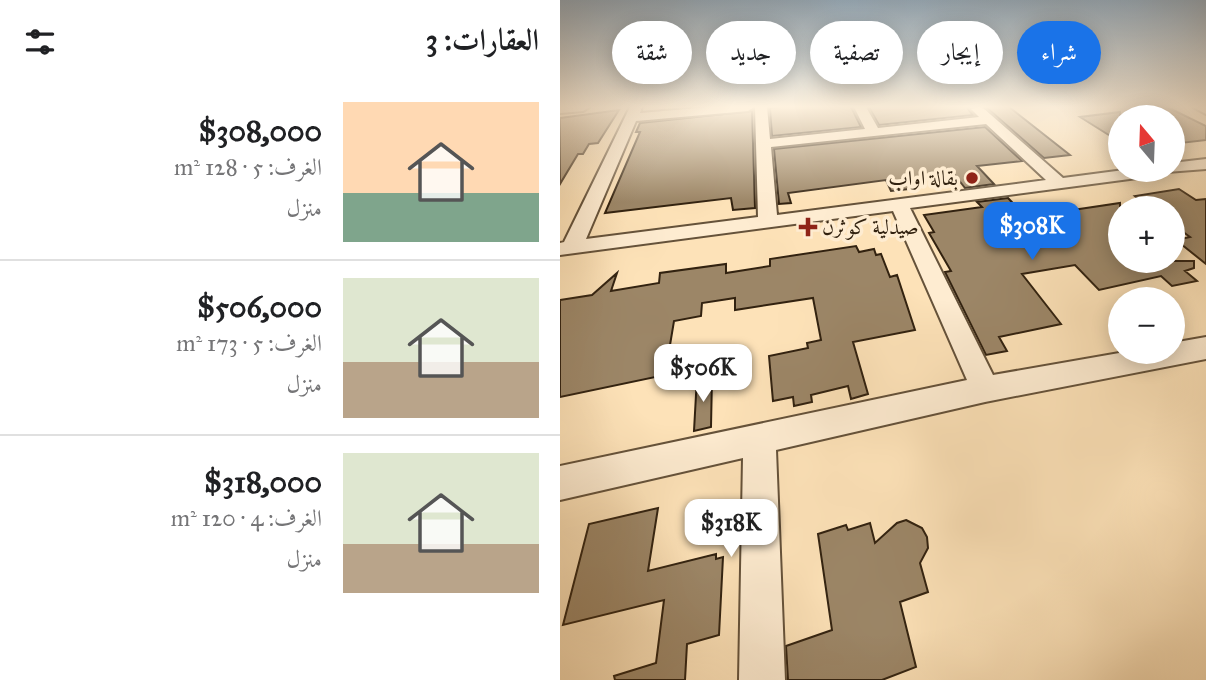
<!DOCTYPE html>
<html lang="ar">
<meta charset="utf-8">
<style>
body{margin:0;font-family:"IM FELL Great Primer",Amiri,serif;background:#f6f6f6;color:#202124;direction:rtl;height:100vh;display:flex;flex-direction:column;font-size:26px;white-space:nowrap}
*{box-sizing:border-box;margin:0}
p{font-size:23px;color:#757577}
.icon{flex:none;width:38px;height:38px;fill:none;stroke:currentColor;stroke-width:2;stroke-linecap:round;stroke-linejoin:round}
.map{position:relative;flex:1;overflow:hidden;direction:ltr}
.drawer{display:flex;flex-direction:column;background:#fff;width:560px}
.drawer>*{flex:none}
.hud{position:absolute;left:21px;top:21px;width:520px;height:63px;direction:rtl;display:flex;gap:14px}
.needle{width:46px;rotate:341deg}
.controls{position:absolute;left:548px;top:105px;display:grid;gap:14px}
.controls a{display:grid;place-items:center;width:77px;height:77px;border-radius:50%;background:#fff;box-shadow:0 4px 18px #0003;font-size:35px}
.price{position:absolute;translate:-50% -60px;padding:0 16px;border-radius:14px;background:#fff;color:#222;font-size:23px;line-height:46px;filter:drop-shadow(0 2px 4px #0008)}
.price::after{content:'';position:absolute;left:50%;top:42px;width:21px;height:16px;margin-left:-10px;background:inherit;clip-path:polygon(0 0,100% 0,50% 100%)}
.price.active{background:#1a73e8;color:#fff}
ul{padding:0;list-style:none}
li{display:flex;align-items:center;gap:21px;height:175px;padding:0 21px}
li+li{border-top:2px solid #e0e0e0}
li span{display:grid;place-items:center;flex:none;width:196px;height:140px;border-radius:0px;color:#555}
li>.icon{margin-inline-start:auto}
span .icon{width:84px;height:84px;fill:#fffc;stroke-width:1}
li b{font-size:30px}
h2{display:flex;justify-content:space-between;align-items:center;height:84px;padding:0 21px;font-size:30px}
.chip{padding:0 24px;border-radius:32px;background:#fff;box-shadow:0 4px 18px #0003;font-size:24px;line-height:63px}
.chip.active{background:#1a73e8;color:#fff}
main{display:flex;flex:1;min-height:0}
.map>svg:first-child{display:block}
.building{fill:#9c8667;stroke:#322210;stroke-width:2}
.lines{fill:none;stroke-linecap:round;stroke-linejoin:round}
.minor-casing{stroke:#65523a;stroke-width:4}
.minor{fill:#feecd1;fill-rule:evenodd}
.poi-dot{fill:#8f2418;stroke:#feecd1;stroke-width:2.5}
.labels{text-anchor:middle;stroke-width:7;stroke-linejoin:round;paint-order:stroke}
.far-poi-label{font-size:21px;fill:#322210;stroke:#feecd1;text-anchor:end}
</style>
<main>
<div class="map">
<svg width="646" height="680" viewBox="0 0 646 680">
<rect width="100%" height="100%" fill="#fde2b8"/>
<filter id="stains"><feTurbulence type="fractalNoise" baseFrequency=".00286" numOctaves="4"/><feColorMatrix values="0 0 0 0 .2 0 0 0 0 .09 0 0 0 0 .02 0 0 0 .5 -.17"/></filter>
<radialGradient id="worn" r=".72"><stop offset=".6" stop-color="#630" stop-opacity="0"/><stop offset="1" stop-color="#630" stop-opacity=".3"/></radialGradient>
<path class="building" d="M221,107H291L301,127L212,136L210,108Z
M309,107H410L408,109L413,115L319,125Z
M426,107H449L510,155L484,158Z
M607,107L646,126V140L612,144V117H581L569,111Z
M59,110L38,143L29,144L23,154H18L0,184V118Z
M192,111L195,208L173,210L171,198L45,213L80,132H76L80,123Z
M560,112V142L520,117Z
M425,127L462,161L417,166L434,184L405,188L394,174L346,181L350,189L331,191L326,180L228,193L231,203L219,204L214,149Z
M619,189L636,200L646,199V264L616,240L630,237L612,224V208H591L575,196Z
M448,198L466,217L560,203V261H634V268L625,271L637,281L612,286L601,276L539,290L515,265L462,274L501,324L439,337L447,351L426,355L385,272L391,271L369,233L374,232L364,215L422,207L417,202Z
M296,246L299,252L314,249L316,255L321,254L330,277L337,275L355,330L293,342L308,394L291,399L288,386L251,395L252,402L234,406L233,397L213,401L209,356L248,348L247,343L261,340L253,298L175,310V298L142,303L141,316L114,321L105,375L0,397V300L32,295L57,273L51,291L99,283L100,273L166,264V273L210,266V259Z
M137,377L152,378L151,427L134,431Z
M98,508L88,571L156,554V559L163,557L159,635L127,644L125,680H55L54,676L96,663L104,600L3,625L29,524Z
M346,520L362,528L367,537L368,548L360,563L368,592L340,602L356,667L322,680H228L226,646L272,630L258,534L286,525L288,530L310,523L315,543L337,523Z"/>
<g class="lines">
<defs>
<path id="minor" d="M0,107H29L23,111L0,113Z
M70,107H82L80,113L150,107H194L188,111L76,121L26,239L198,217L195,107H207L210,139L305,129L294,107H306L318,128L419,117L411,109L422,107L503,178L564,170H612V163L646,159V169L607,172L600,175L350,208L433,375L565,352H612V343L646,337V359L425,402L216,450L225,680H179L183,458L0,500V466L407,380L333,211L0,255V243L4,242ZM426,124L486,180L217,215L211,147Z
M633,107H646V114Z"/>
</defs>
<use href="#minor" class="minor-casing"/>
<use href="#minor" class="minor"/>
</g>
<linearGradient id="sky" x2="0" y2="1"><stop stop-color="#95acbe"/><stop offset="0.53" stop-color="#fef2df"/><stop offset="1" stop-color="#fef2df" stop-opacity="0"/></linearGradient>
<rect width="646" height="202" fill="url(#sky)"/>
<g class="poi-dot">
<circle cx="412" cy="178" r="7"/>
<path d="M244.5 216.5h7v7h7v7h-7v7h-7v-7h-7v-7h7z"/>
</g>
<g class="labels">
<g class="far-poi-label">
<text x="398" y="185">بقالة اواب</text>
<text x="262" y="234" text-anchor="start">صيدلية كوثرن</text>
</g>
</g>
<rect width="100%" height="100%" filter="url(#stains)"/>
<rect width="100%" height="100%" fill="url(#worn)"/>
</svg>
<div class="controls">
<a><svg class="needle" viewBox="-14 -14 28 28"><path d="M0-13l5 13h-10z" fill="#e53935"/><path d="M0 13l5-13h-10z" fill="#757577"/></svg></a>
<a>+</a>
<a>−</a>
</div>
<b class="price active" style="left:472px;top:262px">$308K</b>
<b class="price" style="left:143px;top:404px">$506K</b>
<b class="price" style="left:171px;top:559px">$318K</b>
<div class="hud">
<a class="chip active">شراء</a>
<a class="chip">إيجار</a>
<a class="chip">تصفية</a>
<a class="chip">جديد</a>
<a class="chip">شقة</a>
</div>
</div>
<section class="drawer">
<h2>العقارات: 3<svg class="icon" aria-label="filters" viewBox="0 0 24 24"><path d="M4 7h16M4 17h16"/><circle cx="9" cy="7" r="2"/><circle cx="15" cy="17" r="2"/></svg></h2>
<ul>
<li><span style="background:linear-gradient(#ffd9b3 65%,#7fa58c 0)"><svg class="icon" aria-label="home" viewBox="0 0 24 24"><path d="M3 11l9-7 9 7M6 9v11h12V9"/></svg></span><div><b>$308,000</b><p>الغرف: 5 · 128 m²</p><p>منزل</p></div></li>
<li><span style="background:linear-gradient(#dfe7d0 60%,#b9a48a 0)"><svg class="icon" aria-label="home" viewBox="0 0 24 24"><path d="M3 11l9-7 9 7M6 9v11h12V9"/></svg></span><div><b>$506,000</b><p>الغرف: 5 · 173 m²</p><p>منزل</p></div></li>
<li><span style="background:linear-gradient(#dfe7d0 65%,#b9a48a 0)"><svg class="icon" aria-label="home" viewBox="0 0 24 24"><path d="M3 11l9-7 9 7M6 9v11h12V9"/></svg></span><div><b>$318,000</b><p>الغرف: 4 · 120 m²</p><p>منزل</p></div></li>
</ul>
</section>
</main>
